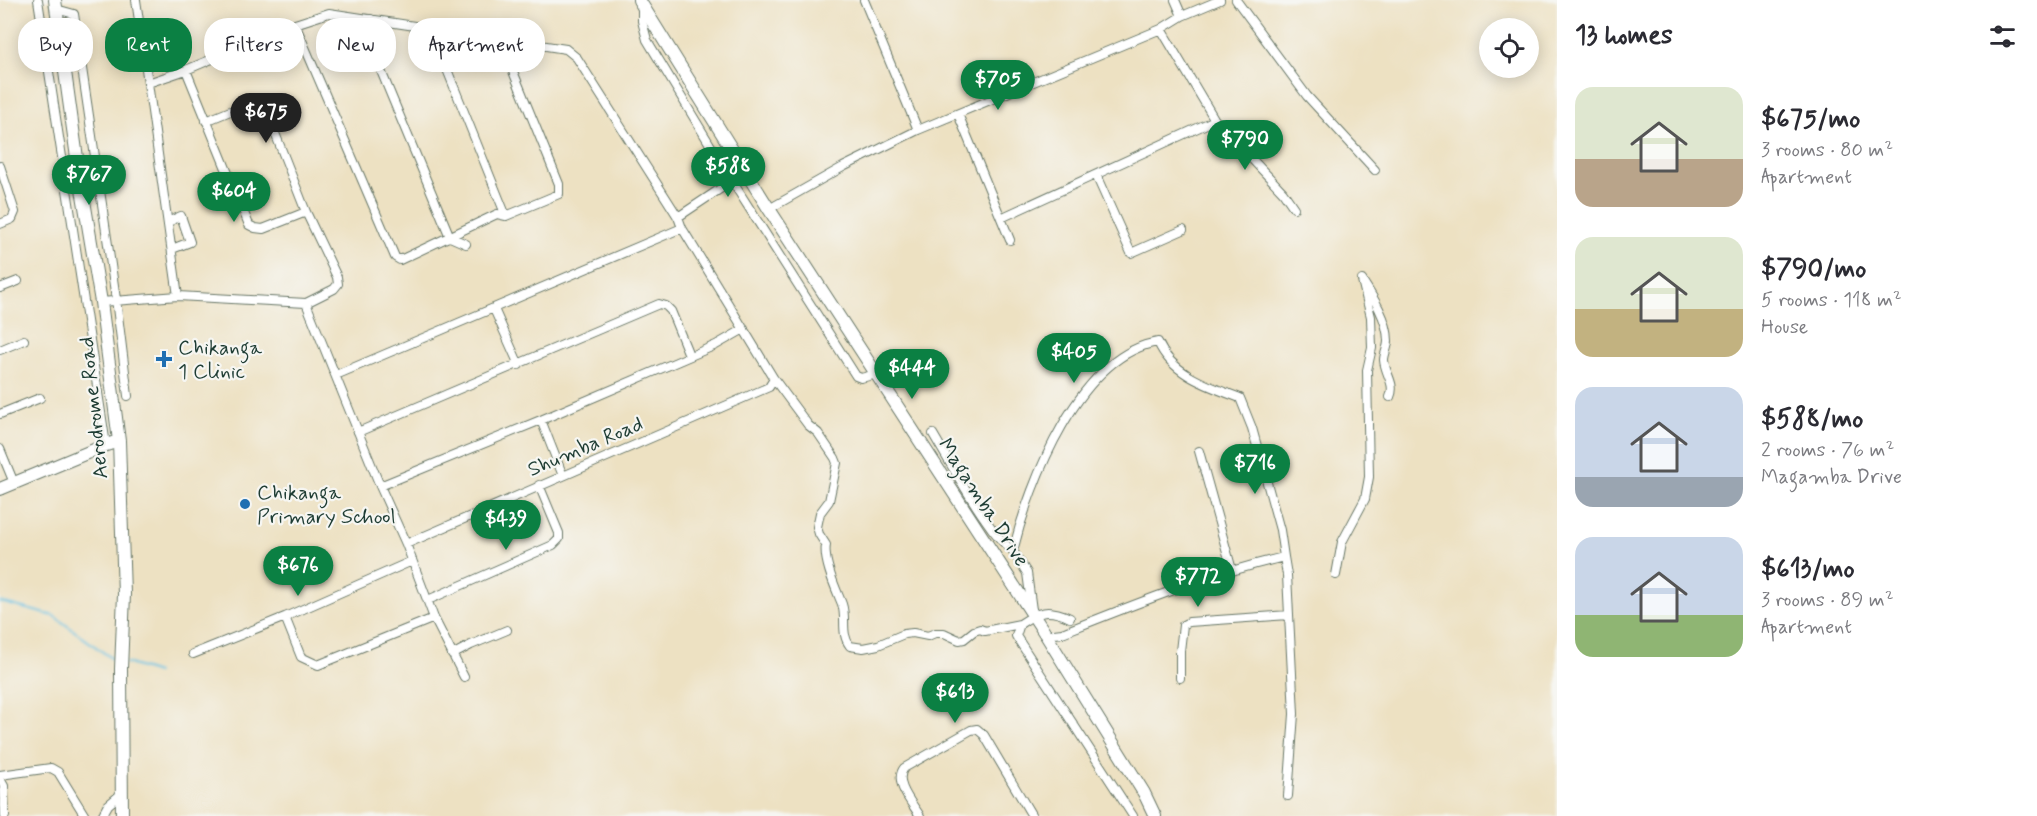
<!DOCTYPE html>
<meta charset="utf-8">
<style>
body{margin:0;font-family:Mynerve,sans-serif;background:#f7f7f7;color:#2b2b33;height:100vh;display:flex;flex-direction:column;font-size:22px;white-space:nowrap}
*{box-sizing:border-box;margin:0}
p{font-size:20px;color:#7c7c81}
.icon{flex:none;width:33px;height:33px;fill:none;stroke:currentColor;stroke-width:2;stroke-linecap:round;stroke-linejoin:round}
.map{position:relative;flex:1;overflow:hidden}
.side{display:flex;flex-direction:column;background:#fff;width:480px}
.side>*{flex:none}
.top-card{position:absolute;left:18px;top:18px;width:570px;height:54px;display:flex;gap:12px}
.tools{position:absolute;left:1479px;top:18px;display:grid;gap:12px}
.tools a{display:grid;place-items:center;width:60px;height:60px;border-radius:50%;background:#fff;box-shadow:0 3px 15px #0003;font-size:30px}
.price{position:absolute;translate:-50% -51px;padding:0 14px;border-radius:21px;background:#0b8043;color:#fff;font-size:20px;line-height:39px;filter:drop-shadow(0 2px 3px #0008)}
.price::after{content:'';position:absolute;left:50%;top:36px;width:18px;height:14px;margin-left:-9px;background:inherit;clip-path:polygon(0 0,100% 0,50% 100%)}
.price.active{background:#222;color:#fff}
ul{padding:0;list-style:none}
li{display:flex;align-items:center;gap:18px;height:150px;padding:0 18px}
li span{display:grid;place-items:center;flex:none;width:168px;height:120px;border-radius:18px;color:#555}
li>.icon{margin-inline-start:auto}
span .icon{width:72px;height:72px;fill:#fffc;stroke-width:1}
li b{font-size:26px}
h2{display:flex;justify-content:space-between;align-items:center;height:72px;padding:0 18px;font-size:26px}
.tag{padding:0 21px;border-radius:24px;background:#fff;box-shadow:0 3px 15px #0003;font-size:21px;line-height:54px}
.tag.active{background:#0b8043;color:#fff}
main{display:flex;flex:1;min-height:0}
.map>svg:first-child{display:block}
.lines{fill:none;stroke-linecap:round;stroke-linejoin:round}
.stream{stroke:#65c1e3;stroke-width:2}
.street-casing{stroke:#677666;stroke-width:10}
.secondary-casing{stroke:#677666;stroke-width:14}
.street{stroke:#fff;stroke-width:8}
.secondary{stroke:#fff;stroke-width:12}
.poi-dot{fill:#1f6fb2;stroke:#f6f6f2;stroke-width:2}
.labels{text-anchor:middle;stroke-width:4.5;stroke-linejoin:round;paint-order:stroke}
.poi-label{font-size:21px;fill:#1f3d34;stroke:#f6f6f2;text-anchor:start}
.street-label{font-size:21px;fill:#1f3d34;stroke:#f6f6f2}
</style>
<main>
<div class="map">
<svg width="1557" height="816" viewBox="0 0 1557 816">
<rect width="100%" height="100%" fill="#f6f6f2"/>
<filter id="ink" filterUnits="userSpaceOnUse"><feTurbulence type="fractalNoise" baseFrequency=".0167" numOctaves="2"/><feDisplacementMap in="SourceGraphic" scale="12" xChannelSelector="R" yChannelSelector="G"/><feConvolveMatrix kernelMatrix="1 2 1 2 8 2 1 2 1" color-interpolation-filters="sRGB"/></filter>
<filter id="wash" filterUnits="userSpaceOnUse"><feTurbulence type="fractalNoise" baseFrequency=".008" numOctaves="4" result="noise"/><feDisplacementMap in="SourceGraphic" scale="24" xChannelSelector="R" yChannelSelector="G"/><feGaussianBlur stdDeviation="1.35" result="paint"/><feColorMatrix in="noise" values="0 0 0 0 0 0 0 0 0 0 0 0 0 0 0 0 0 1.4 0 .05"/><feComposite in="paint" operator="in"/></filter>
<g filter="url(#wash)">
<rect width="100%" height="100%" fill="#ede1c2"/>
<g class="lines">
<path class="stream" d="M0,602L54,616L111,658L118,661
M126,663L157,673"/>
</g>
</g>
<g filter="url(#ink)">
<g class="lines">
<defs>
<path id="street" d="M38,0L106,445
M136,0L148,83
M864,0L918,130
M1175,0L1182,16
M1236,0L1307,96L1375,170
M642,5V21L647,40L732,181L856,376L861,378L877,374
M56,9L74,14L116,299L128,396
M371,19L374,54L450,237L466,244
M295,24L395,257L400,260L497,214L506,216L559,194V184L510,64V40
M450,31L446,67L506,216
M186,70L249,225L255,228L263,229L306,212L337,277L338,284L334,289L306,303
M958,114L1010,240
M1215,120L1283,192L1294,208
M206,121L257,100H262L306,212
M0,166L15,212L12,219L0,224
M1096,175L1131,253L1183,230
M769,209L843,167L918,130L1161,29L1182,16L1220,0
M678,217L732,181L747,174
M1001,218L1215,120L1161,29
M168,222L181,216L190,242L172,249
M0,288L18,281
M178,296L148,83L186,70L295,24L329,13L566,49L577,58L678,217L682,228L774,379L808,425L818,433L835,458L837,463L829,501L820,513L817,527L819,534L826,545C823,561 836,589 842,604C847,619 840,633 850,646L863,648L878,645L904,634L913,633L928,636L935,633H944L959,640L964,639L974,631L980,629L985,631L1020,624
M101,302L178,296L306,303L380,486L406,544L434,618L464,677
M494,309L519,365
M0,350L24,340
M336,375L682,228
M0,414L40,398
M541,420L563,476
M358,432L659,304L666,306L671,311L689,355
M933,434C950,463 966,492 985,519C993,531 1001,542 1013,551
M0,449L14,483
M1199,451L1232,570
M380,486L541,420L716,345L744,329
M406,544L769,387L774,379
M1336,575L1342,542L1365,499L1369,477L1367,370L1372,348L1371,317L1362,280C1373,297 1388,320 1388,341C1388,348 1384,354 1384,360C1385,374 1396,384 1390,397
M428,600L553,545L559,539V533L539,485
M1032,610L1027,573L1013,551C1030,482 1079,355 1158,342C1172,375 1209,386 1240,398L1252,428L1280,530L1284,557
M285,617L301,657L318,665L434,618
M1070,618C1048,608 1039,611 1020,624L1016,636L1133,816
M1046,635L1062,633C1135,604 1207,575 1284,557L1287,575L1294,714L1288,796
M193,654L285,617L412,561
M452,655L471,645L507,630
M1180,678V651L1183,625L1189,622L1289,615
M0,775L51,768L58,772L85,816
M0,779L4,786L5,816
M102,816L108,805L121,794
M920,816C912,803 893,782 904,768L971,730L977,729L984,735L1032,816"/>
<path id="secondary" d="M55,0L78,165L101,302L119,441L124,594L121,669L122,816
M639,0L769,209L1046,635L1144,793L1155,816
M0,489L106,445L119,441"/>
</defs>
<use href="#street" class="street-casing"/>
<use href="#secondary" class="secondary-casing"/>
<use href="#street" class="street"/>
<use href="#secondary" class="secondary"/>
</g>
</g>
<g class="poi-dot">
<path d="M161 350h6v6h6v6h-6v6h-6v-6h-6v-6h6z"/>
<circle cx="245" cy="504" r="6"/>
</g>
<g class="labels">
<g class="poi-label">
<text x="178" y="354">Chikanga<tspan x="178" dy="24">1 Clinic</tspan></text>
<text x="257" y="499">Chikanga<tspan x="257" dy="24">Primary School</tspan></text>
</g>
<g class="street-label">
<text transform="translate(93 408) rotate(-96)" y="7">Aerodrome Road</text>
<text transform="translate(585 446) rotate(-23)" y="7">Shumba Road</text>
<text transform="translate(984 502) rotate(57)" y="7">Magamba Drive</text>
</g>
</g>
</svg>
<div class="tools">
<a><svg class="icon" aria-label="locate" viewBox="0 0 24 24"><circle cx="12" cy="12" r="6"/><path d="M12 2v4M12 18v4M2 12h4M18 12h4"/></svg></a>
</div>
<b class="price" style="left:998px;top:111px">$705</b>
<b class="price active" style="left:266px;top:144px">$675</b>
<b class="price" style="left:1245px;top:171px">$790</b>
<b class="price" style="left:728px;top:198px">$588</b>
<b class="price" style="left:89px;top:206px">$767</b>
<b class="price" style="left:234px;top:223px">$604</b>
<b class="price" style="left:1074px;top:384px">$405</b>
<b class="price" style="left:912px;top:400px">$444</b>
<b class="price" style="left:1255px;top:495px">$716</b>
<b class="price" style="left:506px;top:551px">$439</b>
<b class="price" style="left:298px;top:597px">$676</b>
<b class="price" style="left:1198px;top:608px">$772</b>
<b class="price" style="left:955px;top:724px">$613</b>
<div class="top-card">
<a class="tag">Buy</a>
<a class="tag active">Rent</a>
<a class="tag">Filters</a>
<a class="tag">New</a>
<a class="tag">Apartment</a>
</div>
</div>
<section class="side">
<h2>13 homes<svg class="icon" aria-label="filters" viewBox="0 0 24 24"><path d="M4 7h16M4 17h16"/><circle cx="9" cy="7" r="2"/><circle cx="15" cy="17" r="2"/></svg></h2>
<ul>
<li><span style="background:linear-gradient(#dfe7d0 60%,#b9a48a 0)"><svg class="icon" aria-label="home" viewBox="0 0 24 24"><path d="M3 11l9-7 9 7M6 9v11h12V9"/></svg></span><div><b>$675/mo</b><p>3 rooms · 80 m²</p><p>Apartment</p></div></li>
<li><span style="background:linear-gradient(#dfe7d0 60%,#c2b280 0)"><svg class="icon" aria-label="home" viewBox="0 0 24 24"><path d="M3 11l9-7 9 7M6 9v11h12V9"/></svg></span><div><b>$790/mo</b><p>5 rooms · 118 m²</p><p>House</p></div></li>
<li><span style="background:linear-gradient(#c9d6e8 75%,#9aa5b1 0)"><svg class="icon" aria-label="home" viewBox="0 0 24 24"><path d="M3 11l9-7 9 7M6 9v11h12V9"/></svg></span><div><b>$588/mo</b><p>2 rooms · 76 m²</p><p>Magamba Drive</p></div></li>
<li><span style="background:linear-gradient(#c9d6e8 65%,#8fb573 0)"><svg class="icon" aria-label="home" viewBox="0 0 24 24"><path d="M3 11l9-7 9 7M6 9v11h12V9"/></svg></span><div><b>$613/mo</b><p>3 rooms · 89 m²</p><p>Apartment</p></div></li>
</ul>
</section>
</main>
